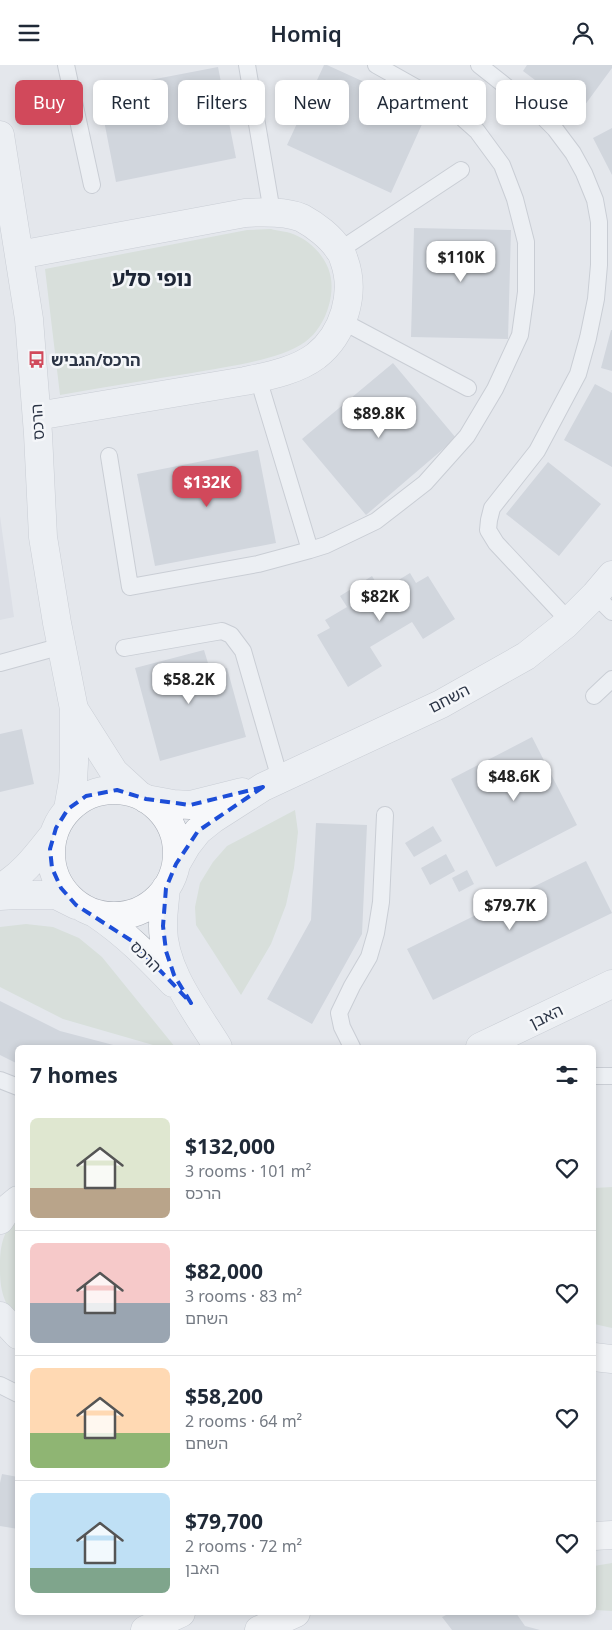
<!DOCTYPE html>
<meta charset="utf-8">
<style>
body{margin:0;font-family:"Noto Sans","Noto Sans Hebrew",sans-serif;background:#f2f2f3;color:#1f2937;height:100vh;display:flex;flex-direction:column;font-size:19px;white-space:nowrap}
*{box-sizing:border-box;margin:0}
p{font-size:16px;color:#747a83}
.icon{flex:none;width:28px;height:28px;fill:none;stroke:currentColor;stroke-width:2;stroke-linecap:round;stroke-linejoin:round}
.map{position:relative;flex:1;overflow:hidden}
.drawer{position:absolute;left:15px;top:980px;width:581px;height:570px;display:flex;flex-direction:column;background:#fff;border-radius:8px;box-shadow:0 2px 8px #0003}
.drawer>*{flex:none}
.hud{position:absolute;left:15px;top:15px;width:582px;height:45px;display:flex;gap:10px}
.price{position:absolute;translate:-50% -42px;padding:0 11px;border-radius:10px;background:#fff;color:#222;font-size:16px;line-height:32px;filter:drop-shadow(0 1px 2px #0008)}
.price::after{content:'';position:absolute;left:50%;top:30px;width:15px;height:11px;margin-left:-8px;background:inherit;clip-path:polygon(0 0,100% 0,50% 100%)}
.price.current{background:#d1495b;color:#fff}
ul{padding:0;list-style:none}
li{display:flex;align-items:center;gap:15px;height:125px;padding:0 15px}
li+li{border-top:1px solid #e0e1e3}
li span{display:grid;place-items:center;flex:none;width:140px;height:100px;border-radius:8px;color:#555}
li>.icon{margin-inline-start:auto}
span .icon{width:60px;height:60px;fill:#fffc;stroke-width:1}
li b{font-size:21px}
h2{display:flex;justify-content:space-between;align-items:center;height:60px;padding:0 15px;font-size:21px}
.tag{padding:0 18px;border-radius:8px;background:#fff;box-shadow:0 2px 8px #0003;font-size:18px;line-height:45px}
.tag.current{background:#d1495b;color:#fff}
header{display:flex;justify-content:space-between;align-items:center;height:65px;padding:0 15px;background:#fff;font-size:22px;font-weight:600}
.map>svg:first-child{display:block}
.built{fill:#d2d6de}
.green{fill:#c9d6c5}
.building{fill:#bbc0ca}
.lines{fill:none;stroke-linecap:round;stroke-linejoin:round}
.service-casing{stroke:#a9aeb7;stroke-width:18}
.minor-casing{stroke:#a9aeb7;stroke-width:29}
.secondary-casing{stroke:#a9aeb7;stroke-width:29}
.service{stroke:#f7f8fa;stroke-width:16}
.minor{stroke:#f7f8fa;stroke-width:28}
.secondary{stroke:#fff;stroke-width:28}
.marked{fill:none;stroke:#1d4ed8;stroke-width:4;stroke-dasharray:10 6;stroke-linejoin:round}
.labels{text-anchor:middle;stroke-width:5;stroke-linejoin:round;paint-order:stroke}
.poi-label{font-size:16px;font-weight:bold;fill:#2b3445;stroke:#f4f6f9;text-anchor:start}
.street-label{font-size:16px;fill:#2b3445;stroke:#f4f6f9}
.district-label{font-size:21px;font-weight:bold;fill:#1d2536;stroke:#f4f6f9}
</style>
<header><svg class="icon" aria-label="menu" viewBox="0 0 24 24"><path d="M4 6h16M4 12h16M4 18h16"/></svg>Homiq<svg class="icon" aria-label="person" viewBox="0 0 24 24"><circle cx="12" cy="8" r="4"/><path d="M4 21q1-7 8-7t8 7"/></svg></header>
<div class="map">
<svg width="612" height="1565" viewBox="0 0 612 1565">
<rect width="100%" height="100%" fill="#e4e7ec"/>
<path class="built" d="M0,451L14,552L0,555Z"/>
<path class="green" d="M271,164C278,166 286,166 293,169C310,175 326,192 330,209C336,232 324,264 305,277C278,296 224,302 192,308C148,315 104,322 60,330L45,204L247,165Z
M295,745L298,767L294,803L286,840L271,879L241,930L196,860L195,842L200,818L213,797L227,781Z
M26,859L53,862L79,873L102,892L175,982H160L63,954L0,922V862Z
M612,1122V1263L594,1259V1123Z
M17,1150V1255C4,1238 0,1226 0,1204C0,1180 2,1170 17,1150Z
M612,1498V1546L594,1545V1501Z"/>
<path class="building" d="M324,0H327L428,46L391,128L287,80Z
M527,0H612V3L579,48L523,6Z
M218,2L236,93L116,117L98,25Z
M612,63V110L593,73Z
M414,163L511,165L508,274L411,272Z
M611,265H612V306L601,303Z
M393,298L456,373L366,450L302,374Z
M595,319L612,328V402L564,375Z
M258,385L276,478L155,501L137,409Z
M548,397L601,439L559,491L506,449Z
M410,508L416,518L428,511L455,554L423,574L412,557L370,582L382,601L348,622L317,570L330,563L325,555L347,542L340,531L372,511L381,526Z
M204,585L211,608L227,603L246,672L160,696L135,603Z
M22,664L34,719L0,727V669Z
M532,672L577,760L496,802L451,714Z
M316,758L367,760L362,869L312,959L267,934L311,855Z
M433,761L442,776L414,792L405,778Z
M446,789L455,806L430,820L421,803Z
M586,796L612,848L433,935L407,884Z
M467,805L474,819L459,827L452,813Z
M0,936L60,966L121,982H18V999L0,990Z
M2,1409L18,1412V1464L0,1461V1418Z
M450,1548H516L525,1561L540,1565H452L442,1552Z"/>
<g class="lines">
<defs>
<path id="service" d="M66,0L92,120
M247,0L272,147
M479,0L536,45L555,64L573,88L584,108L595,135L599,157V200L596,234L588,273L578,309L537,386L492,443L489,455L488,465L496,478L569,556
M340,185L461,105
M342,256L468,323
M258,313L310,485
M109,391L130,522L258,499L310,485L326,480L376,456L425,418L467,371L495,324L520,270L526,227V177L515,134L502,100L477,66L449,41L376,0
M595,530L612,547
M124,583L222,566L231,570L243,586L280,714
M0,598L62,581
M594,631L612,614
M352,982L342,962L339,948L352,921L369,892L376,868L381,837L385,750
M594,1011H612
M0,1015L18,1022
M0,1320L18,1329"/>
<path id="minor" d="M0,70L29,254L38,369L43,472L57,558L74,644V698L73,716L68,744
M19,190L245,148C262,147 286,146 302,153C315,160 331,172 339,185C342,188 343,192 344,195C356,228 344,269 316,291C296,306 268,311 245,316L37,351
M74,644L114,707L138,729
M51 788a63 63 0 1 1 126 0a63 63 0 1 1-126 0Z
M146,734L173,739L190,740L242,727
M176,799L187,780L198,766L213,754L263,722L441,639L526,591L565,560L595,530L612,510
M0,823C23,810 38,789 54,769
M166,823C165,835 163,848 163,861C163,905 196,946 218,982
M0,831L16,830H56L76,840
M96,849C126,869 149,893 173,918
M480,982L612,919
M0,1155L7,1144L18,1135
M0,1251L18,1270"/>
<path id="secondary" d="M594,1292L612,1294
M594,1471L612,1470
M145,1565L181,1548
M259,1565L296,1548"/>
</defs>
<use href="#service" class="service-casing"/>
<use href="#minor" class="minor-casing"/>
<use href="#secondary" class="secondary-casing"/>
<use href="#service" class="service"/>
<use href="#minor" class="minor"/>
<use href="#secondary" class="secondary"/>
</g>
<path d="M0 0H612V1565H0ZM263,722L198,766L176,799L166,823L163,861L166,886L174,910L191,938L132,876L76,840L61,823L52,803L50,784L56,763L68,744L86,731L117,725L146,734L190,740Z" fill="#e4e7ec" fill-opacity=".55" fill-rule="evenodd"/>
<path class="marked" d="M263,722L198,766L176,799L166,823L163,861L166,886L174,910L191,938L132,876L76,840L61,823L52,803L50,784L56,763L68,744L86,731L117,725L146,734L190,740Z"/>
<defs>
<symbol id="bus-bare" viewBox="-9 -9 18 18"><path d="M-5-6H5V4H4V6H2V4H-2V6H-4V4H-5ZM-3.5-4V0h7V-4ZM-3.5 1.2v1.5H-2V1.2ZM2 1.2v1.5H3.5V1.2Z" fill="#d1495b" stroke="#f4f6f9" stroke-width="2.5" paint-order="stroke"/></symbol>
</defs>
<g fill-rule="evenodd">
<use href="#bus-bare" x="24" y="282" width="25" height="25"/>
</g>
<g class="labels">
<g class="poi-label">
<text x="51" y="301">הרכס/הגביש</text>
</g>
<g class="street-label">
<text transform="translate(37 357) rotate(-94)" y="6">הרכס</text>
<text transform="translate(449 633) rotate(-27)" y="6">השחם</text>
<text transform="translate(146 891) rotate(45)" y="6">הרכס</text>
<text transform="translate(546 951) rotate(-26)" y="6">האבן</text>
</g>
<g class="district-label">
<text x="152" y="221">נופי סלע</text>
</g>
</g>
</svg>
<b class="price" style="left:461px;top:218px">$110K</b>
<b class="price" style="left:379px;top:374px">$89.8K</b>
<b class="price current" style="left:207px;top:443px">$132K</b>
<b class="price" style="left:380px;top:557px">$82K</b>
<b class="price" style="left:189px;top:640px">$58.2K</b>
<b class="price" style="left:514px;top:737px">$48.6K</b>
<b class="price" style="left:510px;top:866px">$79.7K</b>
<div class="hud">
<a class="tag current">Buy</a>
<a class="tag">Rent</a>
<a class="tag">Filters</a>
<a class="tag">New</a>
<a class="tag">Apartment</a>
<a class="tag">House</a>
</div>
<section class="drawer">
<h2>7 homes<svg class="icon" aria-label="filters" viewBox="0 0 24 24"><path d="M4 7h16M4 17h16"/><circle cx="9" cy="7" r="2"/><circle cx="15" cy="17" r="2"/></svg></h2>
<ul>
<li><span style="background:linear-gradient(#dfe7d0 70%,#b9a48a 0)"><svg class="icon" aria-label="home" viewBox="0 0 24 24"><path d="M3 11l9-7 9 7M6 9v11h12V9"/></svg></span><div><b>$132,000</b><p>3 rooms · 101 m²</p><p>הרכס</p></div><svg class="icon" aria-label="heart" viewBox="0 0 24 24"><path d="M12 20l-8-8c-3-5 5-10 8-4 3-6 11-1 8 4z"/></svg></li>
<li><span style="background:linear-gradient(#f6c9c9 60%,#9aa5b1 0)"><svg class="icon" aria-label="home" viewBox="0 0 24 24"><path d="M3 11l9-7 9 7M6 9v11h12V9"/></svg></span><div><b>$82,000</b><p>3 rooms · 83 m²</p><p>השחם</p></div><svg class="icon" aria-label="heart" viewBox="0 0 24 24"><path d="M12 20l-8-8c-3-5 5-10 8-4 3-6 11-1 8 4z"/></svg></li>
<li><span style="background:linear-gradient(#ffd9b3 65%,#8fb573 0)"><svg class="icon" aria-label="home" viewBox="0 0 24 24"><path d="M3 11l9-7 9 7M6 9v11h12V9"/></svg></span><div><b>$58,200</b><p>2 rooms · 64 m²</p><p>השחם</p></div><svg class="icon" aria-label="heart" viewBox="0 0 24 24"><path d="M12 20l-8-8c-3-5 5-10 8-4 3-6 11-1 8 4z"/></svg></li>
<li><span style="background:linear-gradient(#bfe0f5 75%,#7fa58c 0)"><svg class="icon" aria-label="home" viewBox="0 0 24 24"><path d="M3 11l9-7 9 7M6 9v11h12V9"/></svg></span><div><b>$79,700</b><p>2 rooms · 72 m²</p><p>האבן</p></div><svg class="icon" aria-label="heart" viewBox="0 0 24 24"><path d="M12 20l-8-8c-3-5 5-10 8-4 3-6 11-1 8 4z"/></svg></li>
</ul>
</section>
</div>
